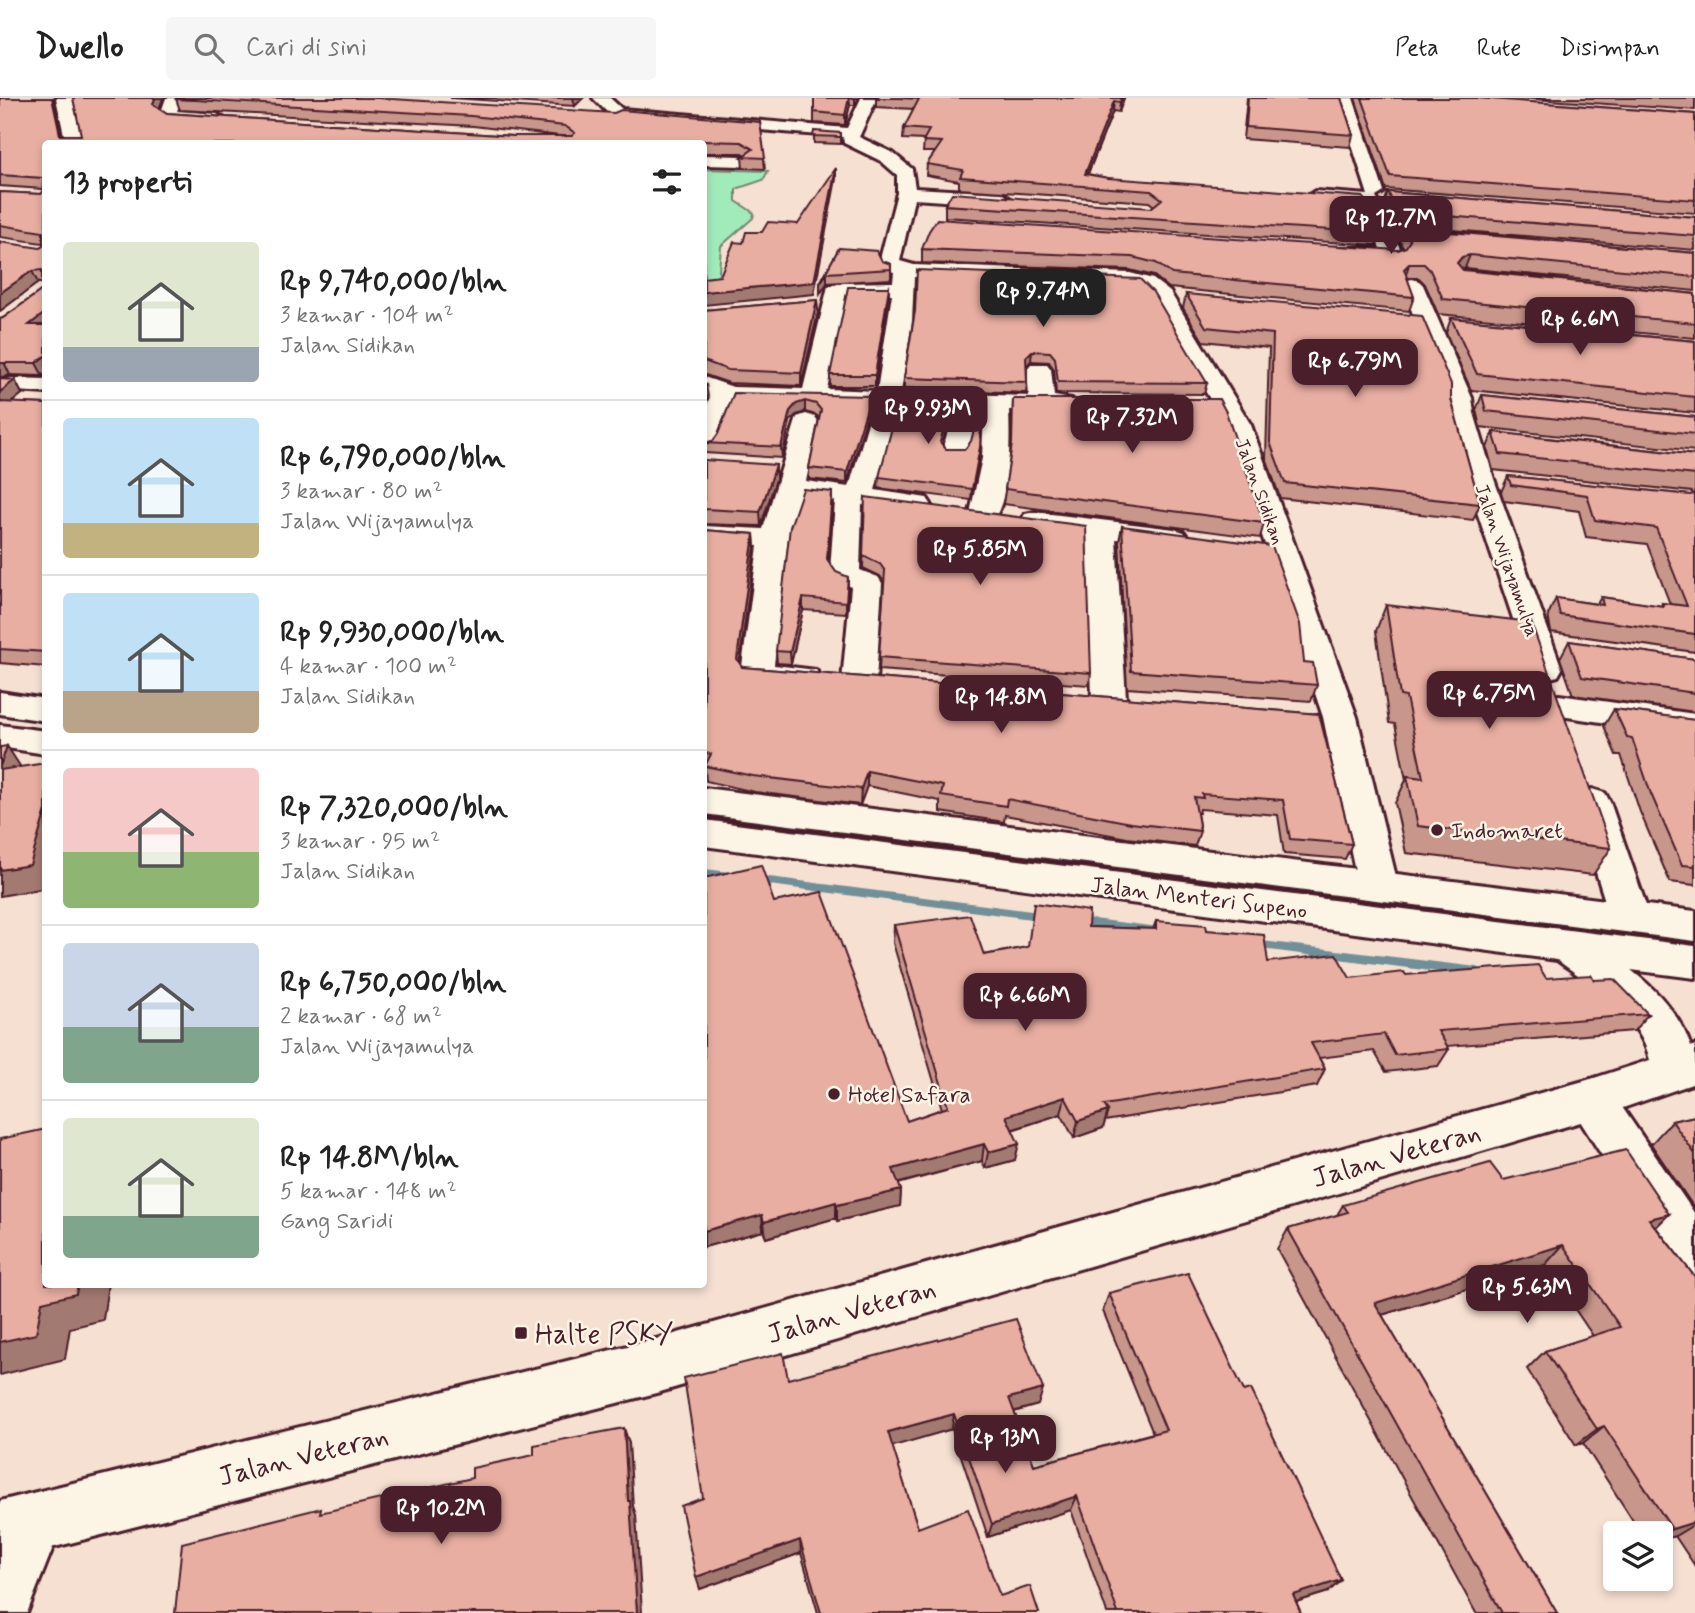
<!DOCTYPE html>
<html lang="id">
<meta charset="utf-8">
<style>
body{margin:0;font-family:Mynerve,sans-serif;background:#f6f6f6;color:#222;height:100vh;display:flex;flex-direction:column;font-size:26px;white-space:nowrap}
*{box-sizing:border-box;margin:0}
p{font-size:23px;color:#767676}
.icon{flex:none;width:38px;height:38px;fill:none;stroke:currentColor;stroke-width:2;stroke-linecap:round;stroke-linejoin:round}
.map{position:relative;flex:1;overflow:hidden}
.details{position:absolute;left:42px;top:42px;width:665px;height:1148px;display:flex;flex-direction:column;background:#fff;border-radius:7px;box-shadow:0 4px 10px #0003}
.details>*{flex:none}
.buttons{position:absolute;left:1603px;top:1423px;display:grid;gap:14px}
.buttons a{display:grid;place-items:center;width:70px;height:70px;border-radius:7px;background:#fff;box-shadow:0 4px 10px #0003;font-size:35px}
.price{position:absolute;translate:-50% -60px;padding:0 16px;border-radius:14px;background:#4a1f2b;color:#fff;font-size:23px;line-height:46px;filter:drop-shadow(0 2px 4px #0008)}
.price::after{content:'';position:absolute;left:50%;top:42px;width:21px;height:16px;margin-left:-10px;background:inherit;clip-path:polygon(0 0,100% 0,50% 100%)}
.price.active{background:#222;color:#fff}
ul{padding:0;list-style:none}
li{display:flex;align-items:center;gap:21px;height:175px;padding:0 21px}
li+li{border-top:2px solid #e0e0e0}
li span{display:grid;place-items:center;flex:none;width:196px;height:140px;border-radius:7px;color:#555}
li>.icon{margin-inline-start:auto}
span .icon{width:84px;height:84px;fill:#fffc;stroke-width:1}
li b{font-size:30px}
h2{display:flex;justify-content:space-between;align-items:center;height:84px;padding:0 21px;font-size:30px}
header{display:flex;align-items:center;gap:42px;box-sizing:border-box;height:98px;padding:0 35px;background:#fff;border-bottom:2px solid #e0e0e0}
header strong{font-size:33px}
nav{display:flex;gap:38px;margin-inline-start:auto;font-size:24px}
.search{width:490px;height:63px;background:#f6f6f6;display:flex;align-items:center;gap:18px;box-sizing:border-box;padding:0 24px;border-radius:7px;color:#767676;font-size:26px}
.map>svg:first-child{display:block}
.green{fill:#a1ebba;stroke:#768572;stroke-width:2}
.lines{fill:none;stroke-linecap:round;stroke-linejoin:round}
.stream{fill:#6f8f98;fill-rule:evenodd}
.minor-casing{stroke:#4a1f2b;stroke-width:6}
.major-casing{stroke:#4a1f2b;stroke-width:6}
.minor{fill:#fcf5e5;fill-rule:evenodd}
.major{fill:#fcf5e5;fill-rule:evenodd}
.wall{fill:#c8968b;stroke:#4a1f2b;stroke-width:2}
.shaded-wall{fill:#a27a71;stroke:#4a1f2b;stroke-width:2}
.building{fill:#e8aea2;stroke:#4a1f2b;stroke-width:2}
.poi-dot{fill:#4a1f2b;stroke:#fcf5e5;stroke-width:2.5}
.labels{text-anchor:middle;stroke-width:5;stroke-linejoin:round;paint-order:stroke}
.far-street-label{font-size:19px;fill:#4a1f2b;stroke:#fcf5e5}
.poi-label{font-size:23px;fill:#4a1f2b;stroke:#fcf5e5;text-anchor:start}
.street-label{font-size:23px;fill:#4a1f2b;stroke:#fcf5e5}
.near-street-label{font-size:28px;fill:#4a1f2b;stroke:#fcf5e5}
.near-poi-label{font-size:28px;fill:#4a1f2b;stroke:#fcf5e5;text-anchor:start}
</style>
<header>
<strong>Dwello</strong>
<div class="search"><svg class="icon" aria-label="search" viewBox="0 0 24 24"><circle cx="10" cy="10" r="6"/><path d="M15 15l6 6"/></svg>Cari di sini</div>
<nav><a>Peta</a><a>Rute</a><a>Disimpan</a></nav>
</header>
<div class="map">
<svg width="1695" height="1515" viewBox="0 0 1695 1515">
<rect width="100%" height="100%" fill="#f6e0d1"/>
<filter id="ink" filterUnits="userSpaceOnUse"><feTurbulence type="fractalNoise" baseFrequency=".0143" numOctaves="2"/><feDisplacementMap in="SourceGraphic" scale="14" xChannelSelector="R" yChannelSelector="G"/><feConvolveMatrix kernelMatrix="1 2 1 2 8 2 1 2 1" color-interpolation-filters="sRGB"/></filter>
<g filter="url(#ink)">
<path class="green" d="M704,71L768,73L763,82L736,91V103L754,115L753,120L721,148L718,186L704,187Z"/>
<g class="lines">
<path class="stream" d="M704,771L731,774L736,778L731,782L704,779Z
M754,777L1047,815L1051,816L1053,819L1051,822L1047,823L754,785L749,781Z
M1077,819L1151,828L1155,829L1157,832L1155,835L1151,836L1077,827L1073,826L1071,823L1073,820Z
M1254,842L1477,869L1481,871L1483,874L1481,877L1477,879L1254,850L1250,849L1248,846L1250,843Z"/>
<defs>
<path id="minor" d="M166,0H182L177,13L217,16L225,21L217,26L162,20L160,17Z
M593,0H610L622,11L847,30L861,0H877L859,39L893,55L912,71L915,90L1002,95L1011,101L1002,107L914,101L900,163L914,167L1130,175L1153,181L1170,194L1251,327L1357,619L1398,787L1392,797L1378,802L1364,797L1358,787L1323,619L1225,327L1153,203L1139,189L914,179L912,223L901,294L1029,298L1027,271L1031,266H1047L1051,271L1054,298L1072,301L1075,306L1072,311L1063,313L1009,312C1010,341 1011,396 994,421L984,423L974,421L970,415L982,360L984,311H979L968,353L964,359L955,361L946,359L942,353L955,310L898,308L875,392L927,400L931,406L927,412L917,414L862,407L860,472L878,479L882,485L876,583L871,590L859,593L847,590L842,583L851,489L838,484L830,473L835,403L802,399L788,440L774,567L816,572L821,579L816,586L804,589L745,583L741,576L758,448L704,444V428L763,431L797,319L806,316L815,319L819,324L806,383L849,389L873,308L733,303L717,345L713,351L704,353V315L710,299L704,295V279L733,289L803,291L828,188L843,185L893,184L894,174L884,171L879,165L897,95V77L881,63L844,45L843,39L617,20L611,18ZM892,196L877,293L827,291L846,197Z
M1337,0H1353L1384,94L1376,99L1403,157L1400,161L1393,163L1338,158L1335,154L1338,150H1380L1362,108L1315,105L1306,99L1315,93L1368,97Z
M704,57L742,58L751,63L742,68L704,67Z
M1412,181L1419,183L1423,187L1472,300L1474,315L1494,381L1562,571L1558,578L1546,581L1534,578L1530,571L1466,381L1448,315V300L1401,187L1405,183Z
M11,280L46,281V295L2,292L0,285L2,282Z
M1035,414L1174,431L1184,434L1188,440L1184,446L1174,449L1116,441L1126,600L1121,608L1109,611L1097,608L1092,600L1087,437L1025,428L1021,422L1025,416Z
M1559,597L1695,616V638L1547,616L1542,608L1547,600Z
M1592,691L1605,695L1610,704L1650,819L1644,830L1630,834L1616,830L1610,819L1574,704L1579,695Z
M1591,981L1607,987L1695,1116V1183L1677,1176L1575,1015L1568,1001L1575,987Z
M34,1395L55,1403L63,1424L27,1515H0V1434L13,1403Z"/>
<path id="major" d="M56,0H72L83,46H66Z
M0,594L46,601V623L0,616Z
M0,627L46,633V656L0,649Z
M704,690L1695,813V843L704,716Z
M704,722L1695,848V880L1631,872C1658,893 1680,917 1691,949L1695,947V985L1591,1021L660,1294L0,1463V1403L660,1240L1591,981L1650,962C1639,916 1593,888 1557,862L704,748Z"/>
</defs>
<use href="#minor" class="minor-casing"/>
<use href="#major" class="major-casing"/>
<use href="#minor" class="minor"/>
<use href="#major" class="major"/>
</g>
<path class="wall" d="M0,0H54L62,37H81L159,10L167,15L513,38H560L473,28L180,12L176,1L760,24L765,71L743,70L742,59L745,57L742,55H704V46H46V276L43,278L10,277L1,279L0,281L15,282L22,296L11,305L46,306V569L0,565V221L3,220L42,192V185H38L0,213L40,150L43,148V145L0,139V94L41,96L44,93L43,91L0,88Z
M450,0H583L575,8Z
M814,0H859L855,7H850L845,27L814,25Z
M876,0H1124L1119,14L1113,13L1088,76L1379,135L1376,147L945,119V107L1151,110L1154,108L1149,104L959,91V83L926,77L927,66L935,54H923L924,42L903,41L904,30L914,11L876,9Z
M1247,0H1341L1353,37L1350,49L1243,41Z
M1355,0H1476L1695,16V115L1386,91Z
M1518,0H1695V12Z
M814,33L841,39V46L814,45Z
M1388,94L1695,119V152L1417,129L1413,130L1695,155V193L1465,170L1462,171L1695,196V240L1438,216L1425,186L1419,180H1407L1414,199L1409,213L1169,190L1154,178L1130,172L922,165V151L1398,152L1403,150L1384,106Z
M839,150L891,166V181L827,185L820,196V185Z
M889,189V200L875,288H830V277Z
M1186,196L1451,301L1480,406L1473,422L1280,400L1266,359L1269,250L1203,243L1183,210Z
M817,202L818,215L801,288L729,285L705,277L704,278V212Z
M915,213L1207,285L1204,296L1056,295L1054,271L1049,264L1031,263L1027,268V284L1026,295L904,290V280Z
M1451,220L1695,243V315L1471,292L1446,235Z
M734,295L870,309L847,385L809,381V370L819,320L816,317L805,314L796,317L790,323L782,360L705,355L704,345L713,343L718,336Z
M1482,297L1695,319V353L1480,329L1476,312Z
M1013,301L1264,425L1260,440L1003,406L1011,354Z
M952,302V312L942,346L946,351L979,360L971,402L878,390L879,379Z
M1493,334L1695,357V554L1551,534L1548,517L1556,500L1597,506L1601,499L1661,508L1662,505L1670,506L1647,446L1586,439L1579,413L1504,403L1501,394L1508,378L1690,397H1693L1692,394L1493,372L1487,350Z
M704,362L776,381L761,428L704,426Z
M865,399L1091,575L1089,587L879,572L884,484L880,478L863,470Z
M832,405L828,463L848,491L846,515L803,512L791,566L777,565L776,553Z
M1122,428L1304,564L1317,587L1311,603L1127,590L1119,443Z
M704,432L754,436L755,450L740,566L742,569L1319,616L1352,746L1345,761L1284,756L1278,717L1200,711L1199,715H1197L1200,733L1195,748L1127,740L1005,717L1004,724L940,714V703L867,688L860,707L755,694L706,683L705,671L704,670Z
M1386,507L1611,750L1593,777L1406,755L1395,705L1406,682L1395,626L1389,625L1376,533Z
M1569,543L1695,561V614L1573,597L1560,560Z
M1614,611L1695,622V787L1670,784L1640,714L1621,657H1616L1604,628Z
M774,804L907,1023L942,1011L893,845L894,827L984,857L1027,849L1088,829L1153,831L1156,823L1207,832L1268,864L1350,880L1406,877L1594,882L1648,916L1634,933L1447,948L1449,951L1438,968L1386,974L1374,953L1319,960L1325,971L1317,988L1105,1023L1103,1030L1074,1040L1061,1016L1012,1032L1015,1062L985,1070L982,1063L898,1086L901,1092L900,1108L837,1123L836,1120L766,1140L763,1133L704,1149Z
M1695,1018V1111L1651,1046L1672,1023Z
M1503,1082L1669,1116L1656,1129L1695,1179V1468L1675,1438L1661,1442V1435H1641L1583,1345L1576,1347L1527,1271L1545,1253L1593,1238L1545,1167L1382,1217L1557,1515H1476L1277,1151L1288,1131L1337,1117L1343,1107Z
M1109,1195L1244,1293L1341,1482L1328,1494L1296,1504L1301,1515H1107L1071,1412L988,1439L952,1331L892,1348L918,1430L1000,1498L1039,1515H818L801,1455L700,1491L703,1400L788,1281L1038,1307L1014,1314L1034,1367L1153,1335L1103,1213Z"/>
<path class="shaded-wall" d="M52,0H54L64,46L60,37Z
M155,0H163L157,17L153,6Z
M573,0H583L575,8Z
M849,0L850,7L845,27V17Z
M855,0H859L855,7Z
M1122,0H1124L1119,14L1120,4Z
M1114,3L1113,13L1083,87L1085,76Z
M836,70V81L814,196L704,207V194L814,184Z
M1421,116L1417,129L1409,131V125L1413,118Z
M1470,157L1465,170L1457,172V165L1462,159Z
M1409,166L1405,180L1404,171Z
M32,173L38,185L0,213V195Z
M827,175V185L820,196V185Z
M889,189V200L875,288V277Z
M817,202L818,215L801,288V275Z
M46,214V232L29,227Z
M1032,253L1031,263L1025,269L1026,259Z
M46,257V276L43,278L36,265Z
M4,264L10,277L1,279L0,282V265Z
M15,282L22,296L0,314V294Z
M706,286L708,299L704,310V293Z
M871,298L870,309L847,385V374Z
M952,302V312L940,354V344Z
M805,303V314L796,317L790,323L782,360L781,349L790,313L796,306Z
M980,349L979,360L971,402L972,391Z
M776,367V381L761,428L760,414Z
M832,394V405L827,473V461Z
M754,436L755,450L738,576L737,561Z
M848,479V491L846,515V504Z
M803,500V512L791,566L790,554Z
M7,648L22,671L0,675V668Z
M867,673V688L860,707L861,691Z
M46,712V790L0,798V772Z
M1065,999L1061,1016L1004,1034L1006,1018Z
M1108,1013L1103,1030L1074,1040L1078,1023Z
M984,1046L982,1063L892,1087L893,1071Z
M1019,1046L1015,1062L985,1070L988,1054Z
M901,1092L900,1108L837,1123V1107Z
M836,1104V1120L766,1140L764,1124Z
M1669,1116L1649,1136V1121Z
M762,1117L763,1133L704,1149V1133Z
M1563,1147L1545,1167L1362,1223L1375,1205Z
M78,1186H108L103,1222L70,1230L65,1261L0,1277V1244L42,1204Z
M1043,1291L1038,1307L1005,1316L1009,1300Z
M954,1316L952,1331L887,1350L888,1334Z
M1604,1328L1583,1345L1576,1347L1597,1331Z
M624,1330L629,1345L633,1408L636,1417L642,1515H637L628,1403Z
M1077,1398L1071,1412L988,1439L992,1426Z
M1695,1424V1426L1675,1438L1661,1442V1438L1672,1431Z
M800,1442L801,1455L700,1491L696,1479Z
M1341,1482L1328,1494L1280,1509L1293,1497Z"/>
<path class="building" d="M0,0H52L60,37H81L73,0H155L153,6L167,15L513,38H572L575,35L565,28L471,18L176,1L177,0H377L614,15L621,12L760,24L765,60L742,59L753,51L741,44L703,43L701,46H46V214L29,227H46V257L36,265H0V221L3,220L42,192V172L32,173L0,195V144L40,150L43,148V134L0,127V94L41,96L44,93L43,80L0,77Z
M814,0H849L845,17L814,14Z
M899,0H1122L1120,4L1114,3L1085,76L1108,80L1363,99L1379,135L945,107L952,95L1151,110L1162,101L1151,93L960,79L963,72L927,66L942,44L923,43L929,32L904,30L919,1Z
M1248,0H1341L1353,37L1246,29Z
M1362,0H1476L1695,16V102L1390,78Z
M814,33L841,35V39L813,38Z
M836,70L814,184L704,194V180L720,178L734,144L743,145L746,134H762L768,124L798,126Z
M1388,94L1695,119V138L1421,116L1413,118L1409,125L1414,131L1695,155V179L1470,157L1462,159L1457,165L1463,172L1695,196V225L1443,201L1430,172L1424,166H1409L1404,171L1414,199L1172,176L1156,165L1132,159L922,151L929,133L937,121L1398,152L1406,149L1410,142Z
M839,150L877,153L882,163L891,166V171L827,175L820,185Z
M917,172L1140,181L1153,194L1207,285L1058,284L1055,260L1050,254L1032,253L1026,259L1027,284L904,280L915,213Z
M848,189H889L875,277H830Z
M1186,196L1422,218L1451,286V301L1480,406L1285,385L1270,344L1273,236L1206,229Z
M817,202L801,275L728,272L704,263V212Z
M1451,220L1695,243V299L1477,276Z
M0,281L15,282L0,294Z
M734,295L871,298L847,374L809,370L821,312L816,306L805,303L796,306L790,313L781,349L704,345L713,343L718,336Z
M1482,297L1695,319V336L1486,313Z
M900,299L952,302L940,344L946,351H965L971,343L982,303L980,349L972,391L879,379Z
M1013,301H1219L1226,314L1264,425L1005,391L1012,346Z
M0,304L46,306V554L0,551Z
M1493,334L1695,357V377L1500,356Z
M704,362L776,367L760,414L704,411Z
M1508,378L1690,397L1695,396V536L1560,517L1556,500L1603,507L1601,499L1663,508L1662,505L1687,508L1656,430L1595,422L1587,397L1511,387Z
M803,391L832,394L827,461L836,474L848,479L846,504L803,500L790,554L776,553L790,429Z
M865,399L1086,428L1091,575L879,559L885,473L880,466L863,458Z
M1122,428L1272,448L1300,526L1304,564L1313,565L1317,587L1131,573Z
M704,432L754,436L737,561L742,569L1319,616L1352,746L1290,741L1283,702L1202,696L1203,700L1194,699L1200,733L1131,725L1007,701L1006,708L941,698L943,688L867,673L861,691L753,678L705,668L711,656L704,655Z
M1386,507L1531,524L1611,750L1418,728L1407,678L1423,680L1406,599L1400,598Z
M1569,543L1695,561V595L1582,579Z
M1614,611L1695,622V768L1682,767L1651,696L1632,640L1627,639Z
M7,648L0,668V649Z
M46,665V712L30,767L0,772V672Z
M761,767L774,804L822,794L907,1023L948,1009L894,827L970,817L984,857L1028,849L1034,805L1089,813L1088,829L1156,831V823L1206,827L1207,832L1264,837L1268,864L1336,856L1350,880L1404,874L1406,877L1538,867L1546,880L1591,877L1594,882L1614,881L1648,916L1438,933L1449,951L1395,957L1384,936L1311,945L1325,971L1104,1007L1108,1013L1078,1023L1065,999L1006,1018L1019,1046L988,1054L984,1046L893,1071L901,1092L837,1107L836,1104L764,1124L762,1117L704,1133V780Z
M1695,1018V1056L1672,1023Z
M46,1031V1186H78L76,1196L42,1204L36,1236L0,1244V1041Z
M1626,1052L1669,1116L1649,1121L1695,1179V1424L1672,1431L1604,1328L1597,1331L1545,1253L1620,1229L1563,1147L1375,1205L1557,1515H1502L1288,1131L1348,1114L1343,1107L1490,1065L1503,1082Z
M1188,1175L1244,1293L1251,1291L1341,1482L1293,1497L1301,1515H1118L1077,1398L992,1426L954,1316L888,1334L918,1430L968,1411L1000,1498L1030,1488L1039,1515H821L800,1442L696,1479L681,1408L703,1400L684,1280L783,1255L788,1281L1016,1221L1043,1291L1009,1300L1034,1367L1166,1332L1109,1195Z
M624,1330L628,1403H630L637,1515H175L182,1445L321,1410L320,1415L472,1380V1370L534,1357V1347Z"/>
</g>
<g class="poi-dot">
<circle cx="1437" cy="732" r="7"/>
<circle cx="834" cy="996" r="7"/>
<rect x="514" y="1228" width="14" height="14" rx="3.5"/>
</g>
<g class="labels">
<g class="far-street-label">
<text transform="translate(1261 393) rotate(70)" y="7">Jalan Sidikan</text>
<text transform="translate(1508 462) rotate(71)" y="7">Jalan Wijayamulya</text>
</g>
<g class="poi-label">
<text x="1451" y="740">Indomaret</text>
<text x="848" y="1004">Hotel Safara</text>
</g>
<g class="street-label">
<text transform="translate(1199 799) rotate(7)" y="8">Jalan Menteri Supeno</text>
</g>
<g class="near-street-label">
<text transform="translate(1396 1056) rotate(-16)" y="10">Jalan Veteran</text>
<text transform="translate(851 1212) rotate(-16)" y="10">Jalan Veteran</text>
<text transform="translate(303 1357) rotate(-14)" y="10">Jalan Veteran</text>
</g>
<g class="near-poi-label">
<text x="535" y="1245">Halte PSKY</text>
</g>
</g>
</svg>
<div class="buttons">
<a><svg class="icon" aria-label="layers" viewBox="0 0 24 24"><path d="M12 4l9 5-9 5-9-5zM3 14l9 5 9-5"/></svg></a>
</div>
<b class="price" style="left:1391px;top:158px">Rp 12.7M</b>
<b class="price active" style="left:1043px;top:231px">Rp 9.74M</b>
<b class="price" style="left:1580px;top:259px">Rp 6.6M</b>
<b class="price" style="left:1355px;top:301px">Rp 6.79M</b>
<b class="price" style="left:928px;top:348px">Rp 9.93M</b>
<b class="price" style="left:1132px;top:357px">Rp 7.32M</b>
<b class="price" style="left:980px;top:489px">Rp 5.85M</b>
<b class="price" style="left:1489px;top:633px">Rp 6.75M</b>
<b class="price" style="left:1001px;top:637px">Rp 14.8M</b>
<b class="price" style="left:1025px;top:935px">Rp 6.66M</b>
<b class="price" style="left:1527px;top:1227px">Rp 5.63M</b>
<b class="price" style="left:1005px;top:1377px">Rp 13M</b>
<b class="price" style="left:441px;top:1448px">Rp 10.2M</b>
<section class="details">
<h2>13 properti<svg class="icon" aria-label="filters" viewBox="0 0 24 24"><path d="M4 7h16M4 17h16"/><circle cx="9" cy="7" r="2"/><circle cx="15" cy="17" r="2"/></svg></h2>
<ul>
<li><span style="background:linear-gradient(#dfe7d0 75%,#9aa5b1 0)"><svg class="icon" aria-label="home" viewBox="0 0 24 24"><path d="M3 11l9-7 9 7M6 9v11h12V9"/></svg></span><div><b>Rp 9,740,000/bln</b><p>3 kamar · 104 m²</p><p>Jalan Sidikan</p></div></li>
<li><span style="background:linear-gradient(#bfe0f5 75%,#c2b280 0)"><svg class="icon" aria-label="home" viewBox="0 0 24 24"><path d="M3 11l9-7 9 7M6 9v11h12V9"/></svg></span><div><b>Rp 6,790,000/bln</b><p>3 kamar · 80 m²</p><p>Jalan Wijayamulya</p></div></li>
<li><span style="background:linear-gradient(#bfe0f5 70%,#b9a48a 0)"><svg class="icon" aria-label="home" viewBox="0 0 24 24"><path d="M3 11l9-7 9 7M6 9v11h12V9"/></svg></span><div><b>Rp 9,930,000/bln</b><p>4 kamar · 100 m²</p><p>Jalan Sidikan</p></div></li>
<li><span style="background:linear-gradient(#f6c9c9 60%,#8fb573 0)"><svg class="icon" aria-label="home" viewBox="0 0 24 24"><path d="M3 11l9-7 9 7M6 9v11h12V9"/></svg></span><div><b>Rp 7,320,000/bln</b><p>3 kamar · 95 m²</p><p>Jalan Sidikan</p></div></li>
<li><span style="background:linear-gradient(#c9d6e8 60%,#7fa58c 0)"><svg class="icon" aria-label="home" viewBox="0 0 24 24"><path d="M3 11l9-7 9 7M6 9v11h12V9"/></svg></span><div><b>Rp 6,750,000/bln</b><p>2 kamar · 68 m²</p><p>Jalan Wijayamulya</p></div></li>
<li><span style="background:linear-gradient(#dfe7d0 70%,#7fa58c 0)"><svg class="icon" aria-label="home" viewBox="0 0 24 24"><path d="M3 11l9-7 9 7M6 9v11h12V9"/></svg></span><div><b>Rp 14.8M/bln</b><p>5 kamar · 148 m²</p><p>Gang Saridi</p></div></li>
</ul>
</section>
</div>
